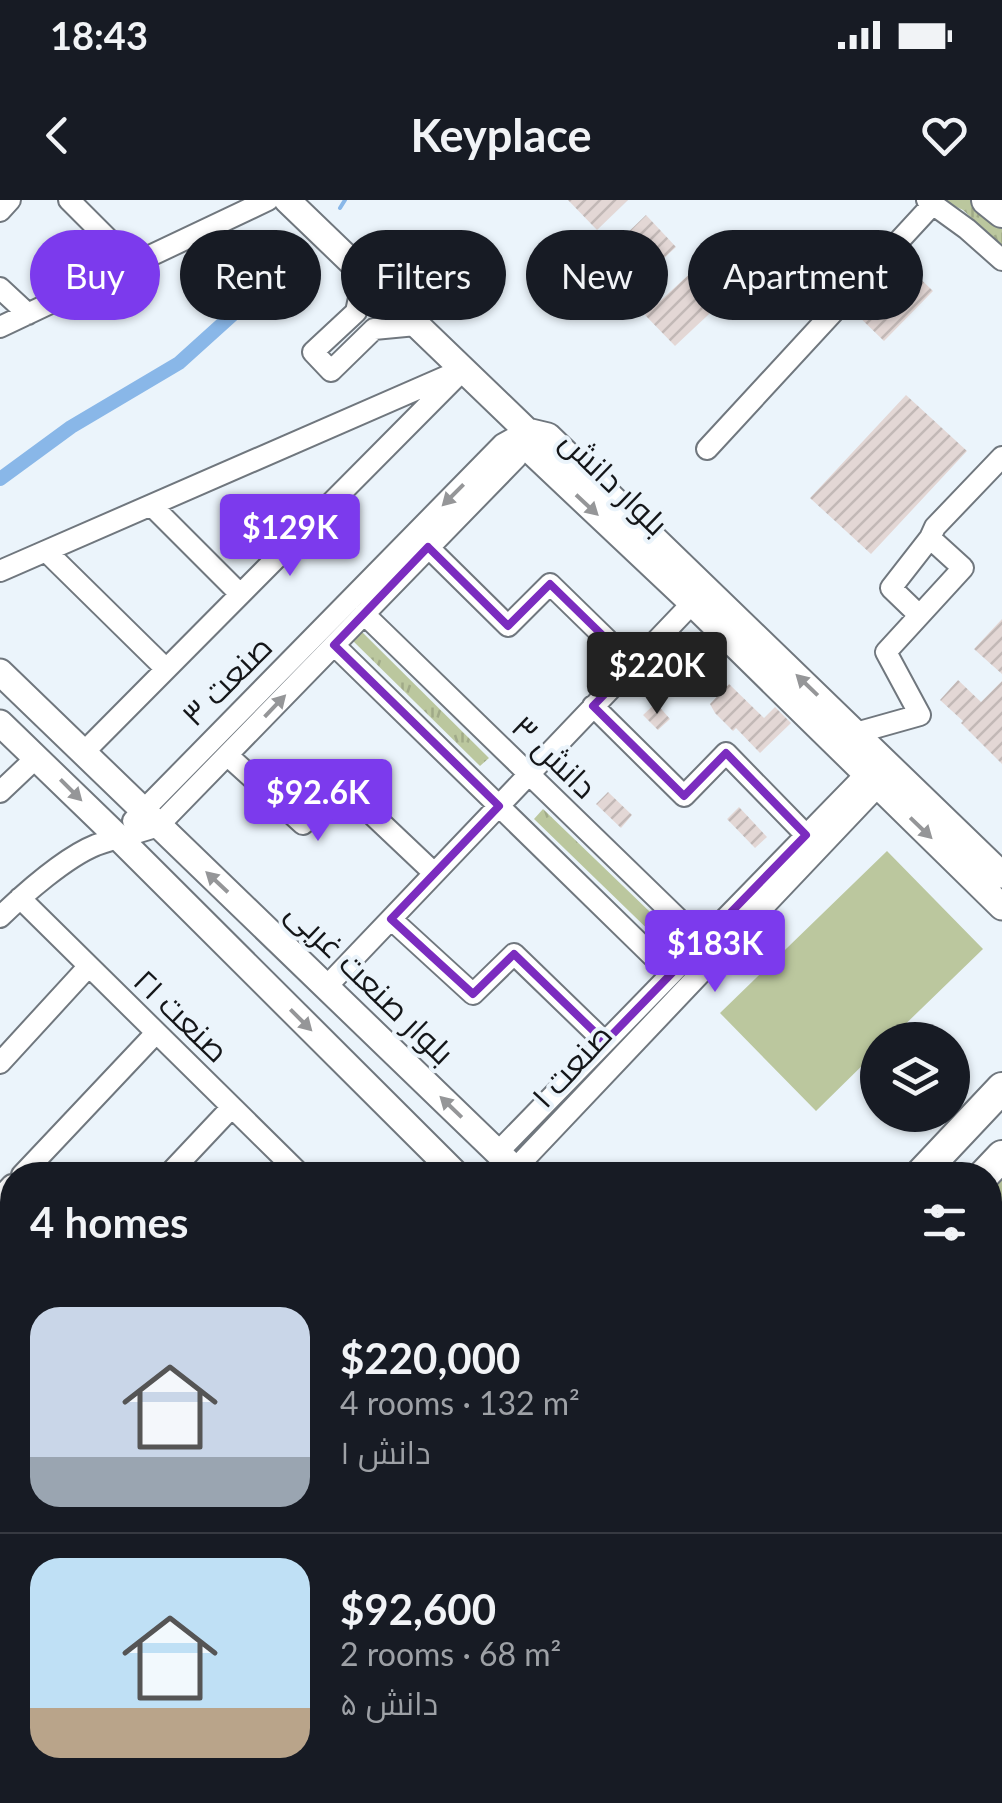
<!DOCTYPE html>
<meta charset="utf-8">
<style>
body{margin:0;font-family:Lato,Cairo,sans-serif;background:#20242c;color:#f1f3f6;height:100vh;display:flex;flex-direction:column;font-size:38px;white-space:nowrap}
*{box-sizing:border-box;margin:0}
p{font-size:32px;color:#9ea1a6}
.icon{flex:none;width:55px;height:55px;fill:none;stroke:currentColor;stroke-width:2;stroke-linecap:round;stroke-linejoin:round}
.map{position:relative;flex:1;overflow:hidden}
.details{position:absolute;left:0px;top:962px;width:1002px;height:642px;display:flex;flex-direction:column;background:#171b24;border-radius:40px 40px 0 0;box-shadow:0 2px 8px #0004}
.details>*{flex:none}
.banner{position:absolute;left:30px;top:30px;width:942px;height:90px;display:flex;gap:20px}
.buttons{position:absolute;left:860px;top:822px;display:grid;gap:20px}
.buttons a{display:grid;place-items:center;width:110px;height:110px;border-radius:50%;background:#171b24;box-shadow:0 2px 8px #0004;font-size:50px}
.price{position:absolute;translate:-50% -85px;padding:0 22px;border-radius:10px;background:#7c3aed;color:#fff;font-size:32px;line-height:65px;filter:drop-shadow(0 2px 5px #0008)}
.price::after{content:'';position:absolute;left:50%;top:60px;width:30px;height:22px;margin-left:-15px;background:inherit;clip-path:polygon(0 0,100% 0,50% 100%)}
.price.active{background:#222;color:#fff}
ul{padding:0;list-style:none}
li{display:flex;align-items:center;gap:30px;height:250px;padding:0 30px}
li+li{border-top:2px solid #363941}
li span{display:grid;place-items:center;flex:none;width:280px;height:200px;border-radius:30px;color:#555}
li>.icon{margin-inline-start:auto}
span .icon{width:120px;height:120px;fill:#fffc;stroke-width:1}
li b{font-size:42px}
h2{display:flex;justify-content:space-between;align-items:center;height:120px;padding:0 30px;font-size:42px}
.pill{padding:0 35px;border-radius:45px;background:#171b24;box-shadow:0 2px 8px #0004;font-size:35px;line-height:90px}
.pill.active{background:#7c3aed;color:#fff}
.status{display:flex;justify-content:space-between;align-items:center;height:70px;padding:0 50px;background:#171b24;direction:ltr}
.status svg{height:28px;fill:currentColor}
header{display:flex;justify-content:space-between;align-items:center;height:130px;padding:0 30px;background:#171b24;font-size:45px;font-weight:700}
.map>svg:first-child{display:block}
.grass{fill:url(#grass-tufts)}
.forest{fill:url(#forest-crowns)}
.garden{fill:url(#garden-furrows)}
.pitch{fill:#bbc79e}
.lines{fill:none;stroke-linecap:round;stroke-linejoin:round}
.stream{stroke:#89b7e8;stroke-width:4}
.canal{stroke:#89b7e8;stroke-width:14}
.building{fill:url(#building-hatch)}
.minor-casing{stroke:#70777e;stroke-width:24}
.major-casing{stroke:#70777e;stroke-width:29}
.highway-casing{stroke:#70777e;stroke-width:34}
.path{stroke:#979da2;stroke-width:2.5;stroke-dasharray:5 8;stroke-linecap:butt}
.minor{stroke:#fff;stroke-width:20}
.major{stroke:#fff;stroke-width:25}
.highway{stroke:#fff;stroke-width:30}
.oneway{fill:#959698}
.marked{fill:none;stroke:#7b2cbf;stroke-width:8;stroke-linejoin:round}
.labels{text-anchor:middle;stroke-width:8;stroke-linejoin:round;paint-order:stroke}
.street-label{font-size:32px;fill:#141619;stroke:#ebf4fb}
</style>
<div class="status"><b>18:43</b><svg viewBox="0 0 49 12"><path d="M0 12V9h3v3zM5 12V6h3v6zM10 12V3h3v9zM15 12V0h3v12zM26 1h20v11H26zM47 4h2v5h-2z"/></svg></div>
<header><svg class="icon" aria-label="back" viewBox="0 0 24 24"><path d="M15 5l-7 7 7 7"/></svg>Keyplace<svg class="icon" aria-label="heart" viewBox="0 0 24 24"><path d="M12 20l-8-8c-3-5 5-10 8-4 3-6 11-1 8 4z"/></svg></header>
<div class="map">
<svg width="1002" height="1603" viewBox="0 0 1002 1603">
<defs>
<pattern id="grass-tufts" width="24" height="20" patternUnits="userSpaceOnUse" patternTransform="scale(2.5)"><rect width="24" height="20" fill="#bbc79e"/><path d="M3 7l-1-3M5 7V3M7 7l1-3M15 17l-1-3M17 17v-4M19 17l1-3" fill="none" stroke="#a0aa88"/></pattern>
<pattern id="forest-crowns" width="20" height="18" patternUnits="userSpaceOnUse" patternTransform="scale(2.5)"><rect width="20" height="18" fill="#bbc79e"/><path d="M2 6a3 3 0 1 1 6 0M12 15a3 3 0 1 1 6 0" fill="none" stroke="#a0aa88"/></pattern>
<pattern id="garden-furrows" width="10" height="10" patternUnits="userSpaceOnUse" patternTransform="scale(2.5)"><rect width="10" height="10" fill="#bbc79e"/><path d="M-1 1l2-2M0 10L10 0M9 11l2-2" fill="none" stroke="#a0aa88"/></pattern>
<pattern id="building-hatch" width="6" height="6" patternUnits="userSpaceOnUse" patternTransform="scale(2.5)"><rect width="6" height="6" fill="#e3d7d5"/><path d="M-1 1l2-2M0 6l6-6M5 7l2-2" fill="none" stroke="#c2b8b6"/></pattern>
</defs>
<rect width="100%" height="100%" fill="#ebf4fb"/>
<path class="grass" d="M942,0H971L1002,26V46L963,10Z
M359,429L489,558L480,566L350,438Z
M543,609L675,736L664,745L534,619Z"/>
<path class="forest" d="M1002,1066V1603H454L465,1592H990V1079Z"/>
<path class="garden" d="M1002,977V1067L990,1080V990Z"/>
<path class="pitch" d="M887,651L983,749L889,840H878L877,851L816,911L720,813Z"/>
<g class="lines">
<path class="stream" d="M340,8L345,0"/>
<path class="canal" d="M0,279L71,227L179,163L281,71"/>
</g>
<path class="building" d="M568,0H628L597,30Z
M646,15L676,47L621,98L592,67Z
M907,66L933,91L884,141L853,111L873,89L879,94Z
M697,67L726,98L675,146L645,115Z
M906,195L967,251L871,354L810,298Z
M1002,419V474L974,449Z
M958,480L981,502L1002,481V564L961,523L963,521L940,500Z
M729,484L764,518L775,507L791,523L760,553L736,528L733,531L715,513L710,504Z
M656,503L670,519L658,530L643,515Z
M608,592L632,615L621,628L596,604Z
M739,607L767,637L755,648L727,619Z"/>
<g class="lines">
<defs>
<path id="minor" d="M69,0L133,64
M927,0L967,29L1002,60
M0,11L10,0
M364,74L356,112L313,152L331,171L374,129L416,125
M0,88L28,114
M0,127L268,0
M707,249L933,4
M152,306L240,394
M930,338L935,327L1002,257
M428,347L508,426L550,384L633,465
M47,352L166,469
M0,371L452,174
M364,414L702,742
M334,445L671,774
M593,506L684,596L726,553L806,635
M856,533L920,515L886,452L963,368L930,338L891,388L919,415
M83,553L463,170
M227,555L303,624L340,584L434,673
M0,592L37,557
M133,621L503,244L527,231
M20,698L301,975
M0,717C24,694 66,657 96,645C116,638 138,633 158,626L516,258L527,231
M391,719L473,794L514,754L605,842
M327,786L702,393
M0,863L88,767
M498,952L866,574
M515,969L878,586
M22,975L156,833
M168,975L232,907
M0,998L12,985
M0,1073L12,1085
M990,1106L1002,1093
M990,1151L1002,1138
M0,1213L12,1225
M990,1336H1002
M0,1350L12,1356
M990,1410L1002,1409
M0,1430L12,1406
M990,1538L1002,1539"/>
<path id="major" d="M287,0L527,231L533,253L692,403L1002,707
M527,231L548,236L1002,675
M0,472L521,975
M0,523L119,638L457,975
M0,1559L12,1565
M69,1592L90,1603
M0,1595L17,1603"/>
<path id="highway" d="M987,0L1002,12
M920,975L1002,888
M984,975L1002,956
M328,1603L338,1592
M392,1603L402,1592"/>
</defs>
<use href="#minor" class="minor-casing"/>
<use href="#major" class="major-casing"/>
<use href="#highway" class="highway-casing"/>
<path class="path" d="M0,1304L12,1311
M471,1592L470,1597L478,1603"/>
<use href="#minor" class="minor"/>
<use href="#major" class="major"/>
<use href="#highway" class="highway"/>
</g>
<defs><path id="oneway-solid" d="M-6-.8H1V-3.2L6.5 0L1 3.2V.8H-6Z" transform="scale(2.5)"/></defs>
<g class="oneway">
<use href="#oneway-solid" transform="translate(453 295) rotate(135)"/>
<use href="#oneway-solid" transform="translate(587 305) rotate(43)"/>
<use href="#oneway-solid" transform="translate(807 485) rotate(-136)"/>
<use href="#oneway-solid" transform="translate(275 506) rotate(-46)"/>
<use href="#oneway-solid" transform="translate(71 590) rotate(45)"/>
<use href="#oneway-solid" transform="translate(921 628) rotate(44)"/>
<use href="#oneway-solid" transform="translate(217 682) rotate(-137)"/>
<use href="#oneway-solid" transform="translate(301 820) rotate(45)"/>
<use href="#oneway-solid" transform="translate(451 907) rotate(-136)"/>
</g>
<path class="marked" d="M428,347L508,426L550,384L633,465L593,506L684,596L726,553L806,635L605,842L514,754L473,794L391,719L499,606L334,445Z"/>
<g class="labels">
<g class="street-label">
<text transform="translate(614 283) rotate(44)" y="11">بلوار دانش</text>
<text transform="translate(227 481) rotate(-45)" y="11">صنعت ۳</text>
<text transform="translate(554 557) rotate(44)" y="11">دانش ۳</text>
<text transform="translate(370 783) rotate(44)" y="11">بلوار صنعت غربی</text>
<text transform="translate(181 816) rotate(44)" y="11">صنعت ۲۱</text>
<text transform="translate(572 866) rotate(-47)" y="11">صنعت ۱</text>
</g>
</g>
</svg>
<div class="buttons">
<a><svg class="icon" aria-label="layers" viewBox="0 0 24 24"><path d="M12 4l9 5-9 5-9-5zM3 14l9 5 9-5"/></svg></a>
</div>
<b class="price" style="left:290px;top:379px">$129K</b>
<b class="price active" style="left:657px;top:517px">$220K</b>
<b class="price" style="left:318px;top:644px">$92.6K</b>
<b class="price" style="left:715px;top:795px">$183K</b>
<div class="banner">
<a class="pill active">Buy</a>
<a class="pill">Rent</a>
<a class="pill">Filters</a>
<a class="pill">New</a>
<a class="pill">Apartment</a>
</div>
<section class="details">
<h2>4 homes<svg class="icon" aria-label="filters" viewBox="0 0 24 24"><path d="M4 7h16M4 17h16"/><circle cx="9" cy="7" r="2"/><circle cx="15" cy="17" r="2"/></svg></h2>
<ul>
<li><span style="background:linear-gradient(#c9d6e8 75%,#9aa5b1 0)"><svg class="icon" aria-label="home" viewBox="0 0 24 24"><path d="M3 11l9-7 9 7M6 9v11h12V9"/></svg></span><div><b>$220,000</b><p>4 rooms · 132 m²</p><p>دانش ۱</p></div></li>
<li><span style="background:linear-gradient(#bfe0f5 75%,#b9a48a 0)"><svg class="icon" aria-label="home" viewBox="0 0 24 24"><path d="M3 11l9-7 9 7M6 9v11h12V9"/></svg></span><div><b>$92,600</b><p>2 rooms · 68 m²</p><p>دانش ۵</p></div></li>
</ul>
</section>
</div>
